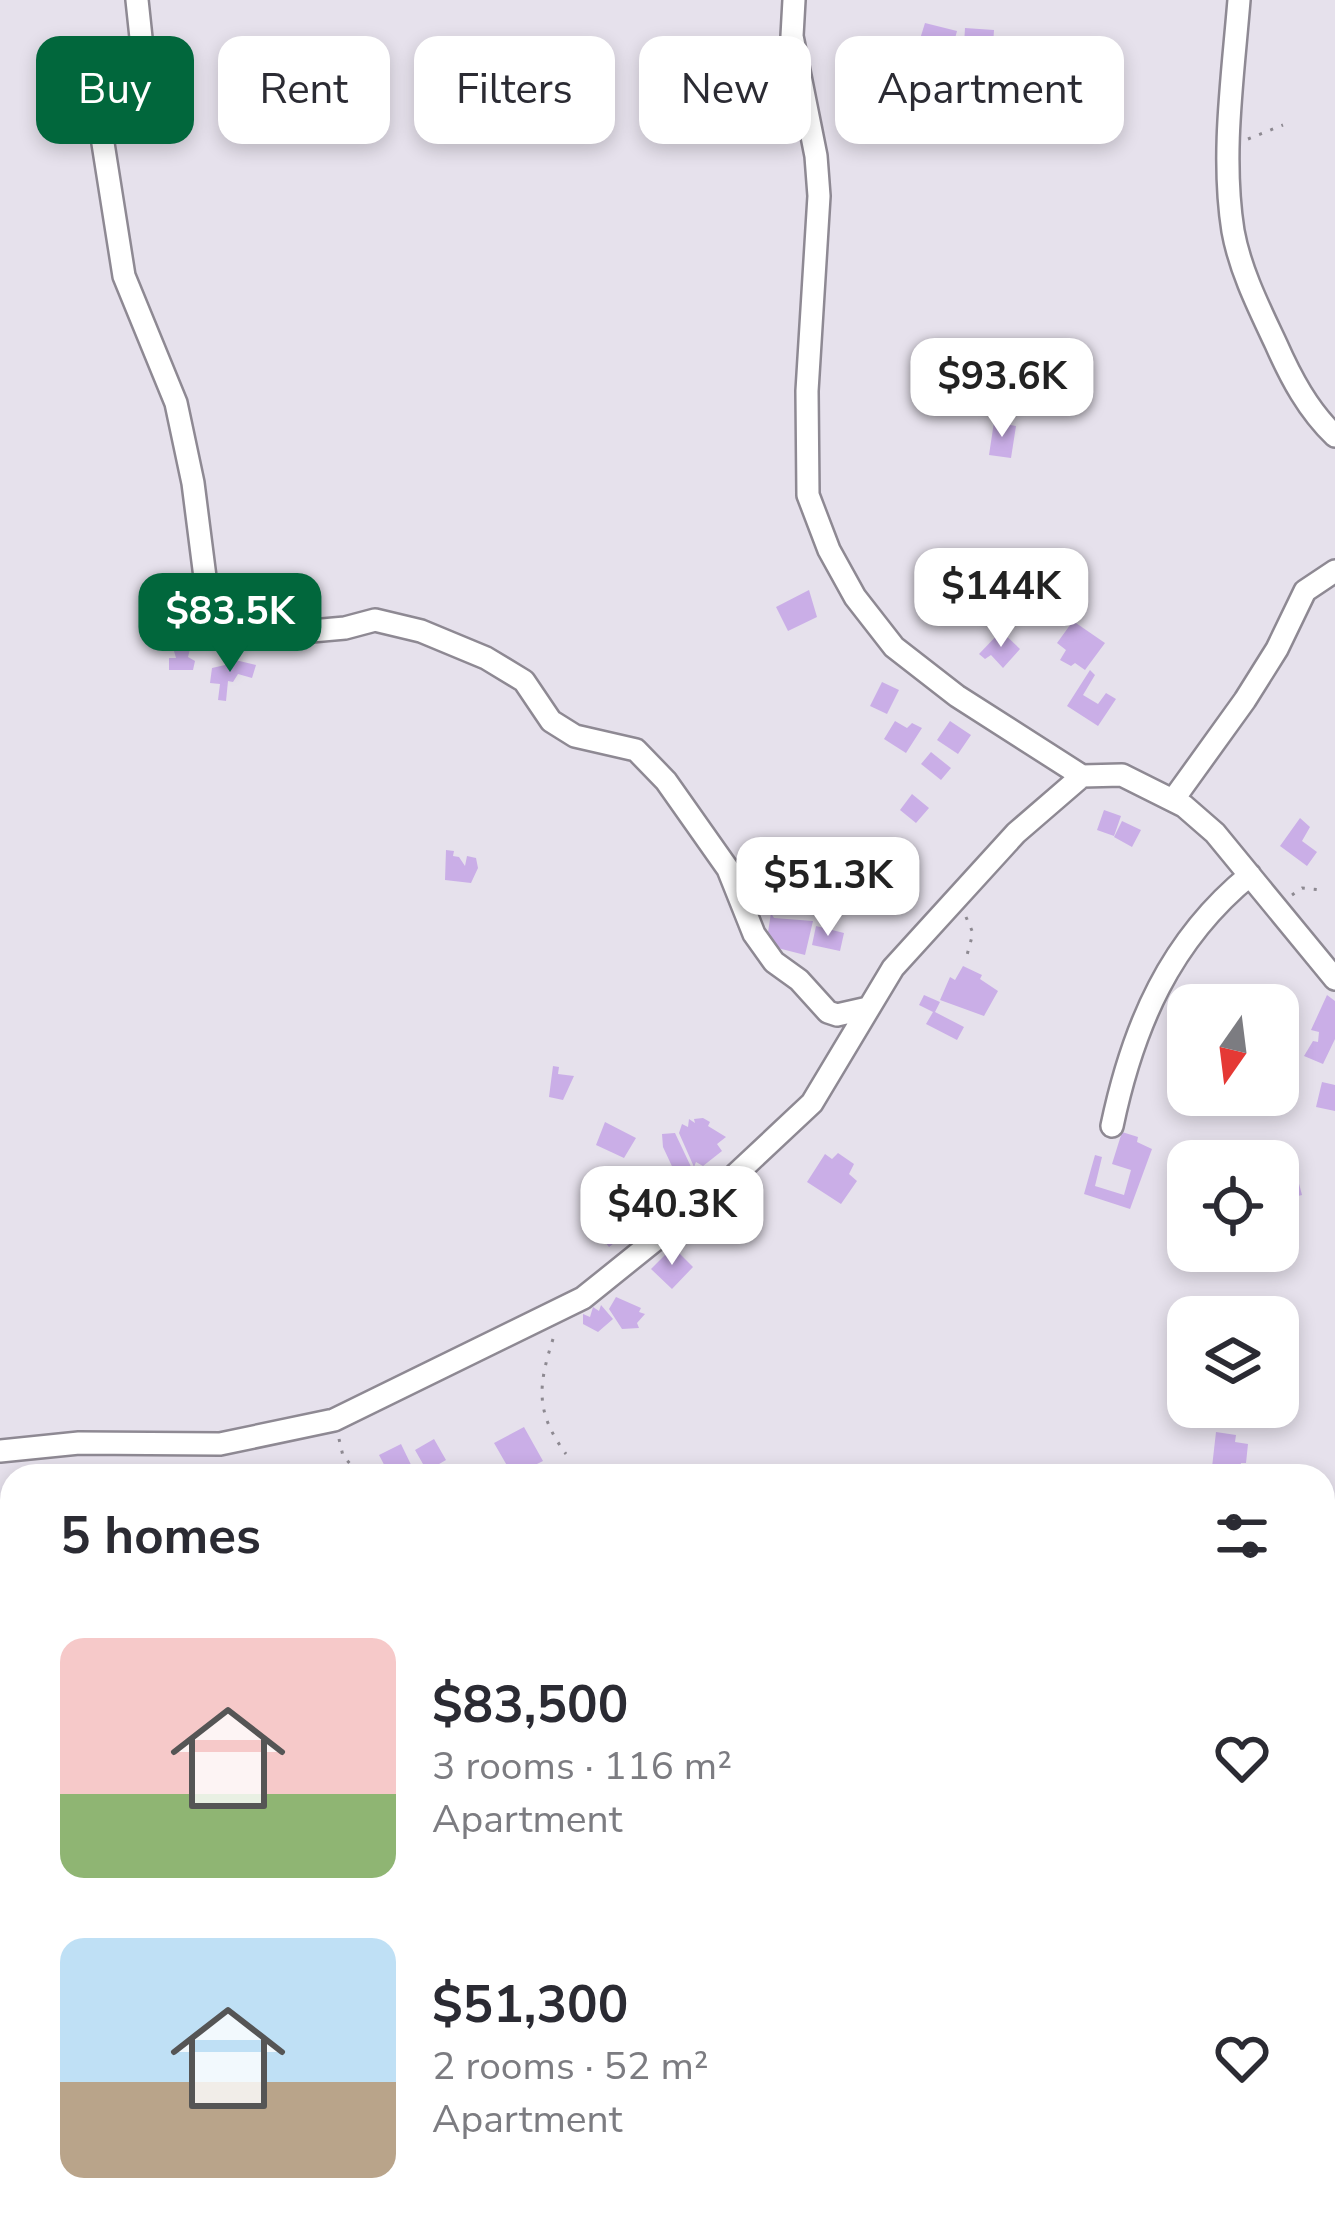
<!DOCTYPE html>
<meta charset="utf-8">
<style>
body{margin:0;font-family:"Nunito Sans",sans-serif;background:#f7f7f7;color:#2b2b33;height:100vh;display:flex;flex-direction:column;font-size:45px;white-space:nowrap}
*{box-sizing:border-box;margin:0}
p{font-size:39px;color:#7c7c81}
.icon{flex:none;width:66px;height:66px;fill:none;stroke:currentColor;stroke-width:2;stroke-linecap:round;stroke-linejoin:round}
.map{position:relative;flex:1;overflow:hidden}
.side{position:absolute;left:0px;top:1464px;width:1335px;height:771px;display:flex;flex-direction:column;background:#fff;border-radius:36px 36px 0 0;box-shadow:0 6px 18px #0003}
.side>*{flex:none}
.top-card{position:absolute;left:36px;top:36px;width:1263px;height:108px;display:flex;gap:24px}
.needle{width:78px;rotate:194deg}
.controls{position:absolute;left:1167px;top:984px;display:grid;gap:24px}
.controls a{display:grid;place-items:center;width:132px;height:132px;border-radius:24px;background:#fff;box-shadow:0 6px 18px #0003;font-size:60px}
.price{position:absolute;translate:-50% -102px;padding:0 27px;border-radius:24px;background:#fff;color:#222;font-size:39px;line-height:78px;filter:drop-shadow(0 3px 6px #0008)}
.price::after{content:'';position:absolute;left:50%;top:72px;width:36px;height:27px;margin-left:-18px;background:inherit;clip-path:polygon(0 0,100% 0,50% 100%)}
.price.selected{background:#01673c;color:#fff}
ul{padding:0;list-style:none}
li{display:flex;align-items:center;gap:36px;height:300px;padding:0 60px}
li span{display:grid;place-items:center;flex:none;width:336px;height:240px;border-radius:24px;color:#555}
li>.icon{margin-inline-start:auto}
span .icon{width:144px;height:144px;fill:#fffc;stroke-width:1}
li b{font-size:51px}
h2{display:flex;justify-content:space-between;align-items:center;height:144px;padding:0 60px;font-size:51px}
.tag{padding:0 42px;border-radius:24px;background:#fff;box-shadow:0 6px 18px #0003;font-size:42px;line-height:108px}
.tag.selected{background:#01673c;color:#fff}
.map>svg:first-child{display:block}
.building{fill:#caaee7}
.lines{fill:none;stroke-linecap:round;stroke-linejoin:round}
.street-casing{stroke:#8e8993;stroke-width:26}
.secondary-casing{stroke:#8e8993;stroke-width:34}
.path{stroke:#8d8991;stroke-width:3;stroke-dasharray:3 9;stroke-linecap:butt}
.street{stroke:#fff;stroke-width:21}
.secondary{stroke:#fff;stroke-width:30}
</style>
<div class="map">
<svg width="1335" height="2234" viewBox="0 0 1335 2234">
<rect width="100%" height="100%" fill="#e6e1ec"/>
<path class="building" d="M925,23L957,31L953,46L920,39Z
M965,28L994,30L993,45H964Z
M880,108L884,130L864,134L860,111Z
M994,422L1016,426L1011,458L989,455Z
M809,590L817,617L788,631L776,607Z
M1073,621L1105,643L1085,670L1075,663L1071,666L1060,660L1066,650L1057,643Z
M1001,631L1020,649L1003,668L991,655L985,659L979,654Z
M172,644L190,649L188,657L195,661L193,670H169V658H176Z
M227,658L256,665L252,678L238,674L233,682L228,681L226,701L218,700L220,684L210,683L212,668L225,665Z
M1090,670L1095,675L1083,695L1098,704L1106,693L1116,699L1098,726L1067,706Z
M882,682L899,690L887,714L870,706Z
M895,721L907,728L912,723L922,728L906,753L884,739Z
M950,721L971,735L958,754L937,740Z
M931,752L951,768L941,780L921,764Z
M912,794L929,808L916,823L900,810Z
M1104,810L1121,816L1114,836L1097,830Z
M1300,818L1310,827L1302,841L1317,852L1307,866L1280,846Z
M1122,821L1141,830L1132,847L1114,837Z
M446,850L454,851L453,856L459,857L465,866L467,856L476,858L478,868L471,883L445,880Z
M771,889L798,893L795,909L768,905Z
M771,913L774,918L813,921L805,955L766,945Z
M816,926L844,933L840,951L812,945Z
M963,966L982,975L980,979L998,991L984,1016L940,1000L950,977L955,980Z
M924,995L940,1002L935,1012L964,1027L957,1040L926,1024L933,1012L919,1005Z
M1327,995L1335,1001V1039L1323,1064L1304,1056L1313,1041L1318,1042L1319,1032L1311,1030Z
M553,1066L559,1067L558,1074L574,1076L563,1100L549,1097Z
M1322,1082L1335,1085V1111L1316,1107Z
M703,1118L710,1122L708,1126L726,1137L717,1144L722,1151L703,1166L696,1162L694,1167L679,1133L682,1124L688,1127L689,1119L695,1123L694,1119Z
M605,1122L636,1138L624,1158L596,1145Z
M1122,1132L1138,1137L1137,1142L1152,1149L1130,1209L1084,1194L1095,1155L1102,1157L1095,1186L1124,1195L1131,1170L1112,1164Z
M675,1133L693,1171L677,1177L663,1147L662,1134Z
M1266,1142L1267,1161H1233L1232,1143Z
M838,1153L854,1164L849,1174L857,1181L841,1204L807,1182L825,1154L832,1159Z
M1297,1176L1302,1195L1278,1201V1180Z
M603,1201L614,1213L623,1207L637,1225L609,1247L585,1216Z
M673,1247L693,1267L672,1289L651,1269Z
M616,1297L641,1308L639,1312L645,1314L637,1323L639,1328L622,1329L609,1309Z
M601,1305L613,1319L598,1332L583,1324V1314L590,1317L593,1307L599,1311Z
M524,1427L543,1461L513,1476L494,1443Z
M1216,1432L1236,1435L1235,1442L1248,1444L1246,1463H1241L1238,1476H1211Z
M434,1439L446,1460L427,1471L415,1450Z
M401,1444L415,1473L390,1476L379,1455Z
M12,1581V1614L0,1617V1585Z
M1323,2018L1335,2023V2074L1323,2068Z"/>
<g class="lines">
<defs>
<path id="street" d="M137,0L144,66L121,92L114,119L102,137L124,276L176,403L193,483L206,585L225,610L255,628L289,633L345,628L375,620L421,631L486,658L524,681L551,721L575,736L636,750L666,781L728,869L754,934L774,962L799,980L828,1012L837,1015L868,1008
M794,0L792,36L816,156L819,196L807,391L808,495L829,550L855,597L894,647L957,696L1082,776L1122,775L1184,806L1215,833L1335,979
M1239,0C1233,75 1221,156 1233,231C1240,270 1259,308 1276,344C1291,378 1308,410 1335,436
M1173,800L1245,700L1277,649L1305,591L1335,571
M1112,1126C1133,1026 1170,940 1250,875
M0,1451L79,1443L220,1444L334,1420L583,1298L731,1179L812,1103L893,968L1016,833L1082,776"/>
<path id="secondary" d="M1323,2140L1335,2118
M1270,2234L1277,2223"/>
</defs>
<use href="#street" class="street-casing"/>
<use href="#secondary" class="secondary-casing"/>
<path class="path" d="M1248,139L1283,125
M1292,895L1302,888L1321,890
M966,917L973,933L967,955
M553,1339C538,1386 535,1412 566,1454
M339,1439L343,1456L361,1476
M58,1476L68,1467
M1323,2081L1335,2085
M0,2092L12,2113
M0,2106L12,2122
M166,2223L222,2234
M486,2223L505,2234
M898,2223L903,2234
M1088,2223L1103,2234
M299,2226L304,2234
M253,2234L299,2223
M1179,2234L1181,2223"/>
<use href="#street" class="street"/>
<use href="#secondary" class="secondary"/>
</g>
</svg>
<div class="controls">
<a><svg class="needle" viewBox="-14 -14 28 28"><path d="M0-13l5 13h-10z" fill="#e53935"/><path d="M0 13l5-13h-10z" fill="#7c7c81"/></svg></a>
<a><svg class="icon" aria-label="locate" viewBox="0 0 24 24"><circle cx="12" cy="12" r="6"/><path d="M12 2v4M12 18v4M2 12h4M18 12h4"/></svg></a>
<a><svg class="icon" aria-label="layers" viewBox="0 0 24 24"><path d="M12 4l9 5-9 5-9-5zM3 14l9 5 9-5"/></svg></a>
</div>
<b class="price" style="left:1002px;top:440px">$93.6K</b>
<b class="price" style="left:1001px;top:650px">$144K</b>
<b class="price selected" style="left:230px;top:675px">$83.5K</b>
<b class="price" style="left:828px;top:939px">$51.3K</b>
<b class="price" style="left:672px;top:1268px">$40.3K</b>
<div class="top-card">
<a class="tag selected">Buy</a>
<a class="tag">Rent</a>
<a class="tag">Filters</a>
<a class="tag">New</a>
<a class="tag">Apartment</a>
</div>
<section class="side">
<h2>5 homes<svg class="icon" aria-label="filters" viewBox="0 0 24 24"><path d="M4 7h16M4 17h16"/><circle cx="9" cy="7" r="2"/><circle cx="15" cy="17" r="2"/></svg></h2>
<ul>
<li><span style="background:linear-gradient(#f6c9c9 65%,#8fb573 0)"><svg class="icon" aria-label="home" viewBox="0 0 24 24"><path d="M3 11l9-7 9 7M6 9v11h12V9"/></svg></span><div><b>$83,500</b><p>3 rooms · 116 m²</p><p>Apartment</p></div><svg class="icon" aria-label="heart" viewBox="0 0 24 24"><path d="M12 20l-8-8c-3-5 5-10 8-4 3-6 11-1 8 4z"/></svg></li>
<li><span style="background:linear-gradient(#bfe0f5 60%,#b9a48a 0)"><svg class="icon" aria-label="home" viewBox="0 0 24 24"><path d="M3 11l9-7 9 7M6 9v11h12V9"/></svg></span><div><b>$51,300</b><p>2 rooms · 52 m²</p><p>Apartment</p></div><svg class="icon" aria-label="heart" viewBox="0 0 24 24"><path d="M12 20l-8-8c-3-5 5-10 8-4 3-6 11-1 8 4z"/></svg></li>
</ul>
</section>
</div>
